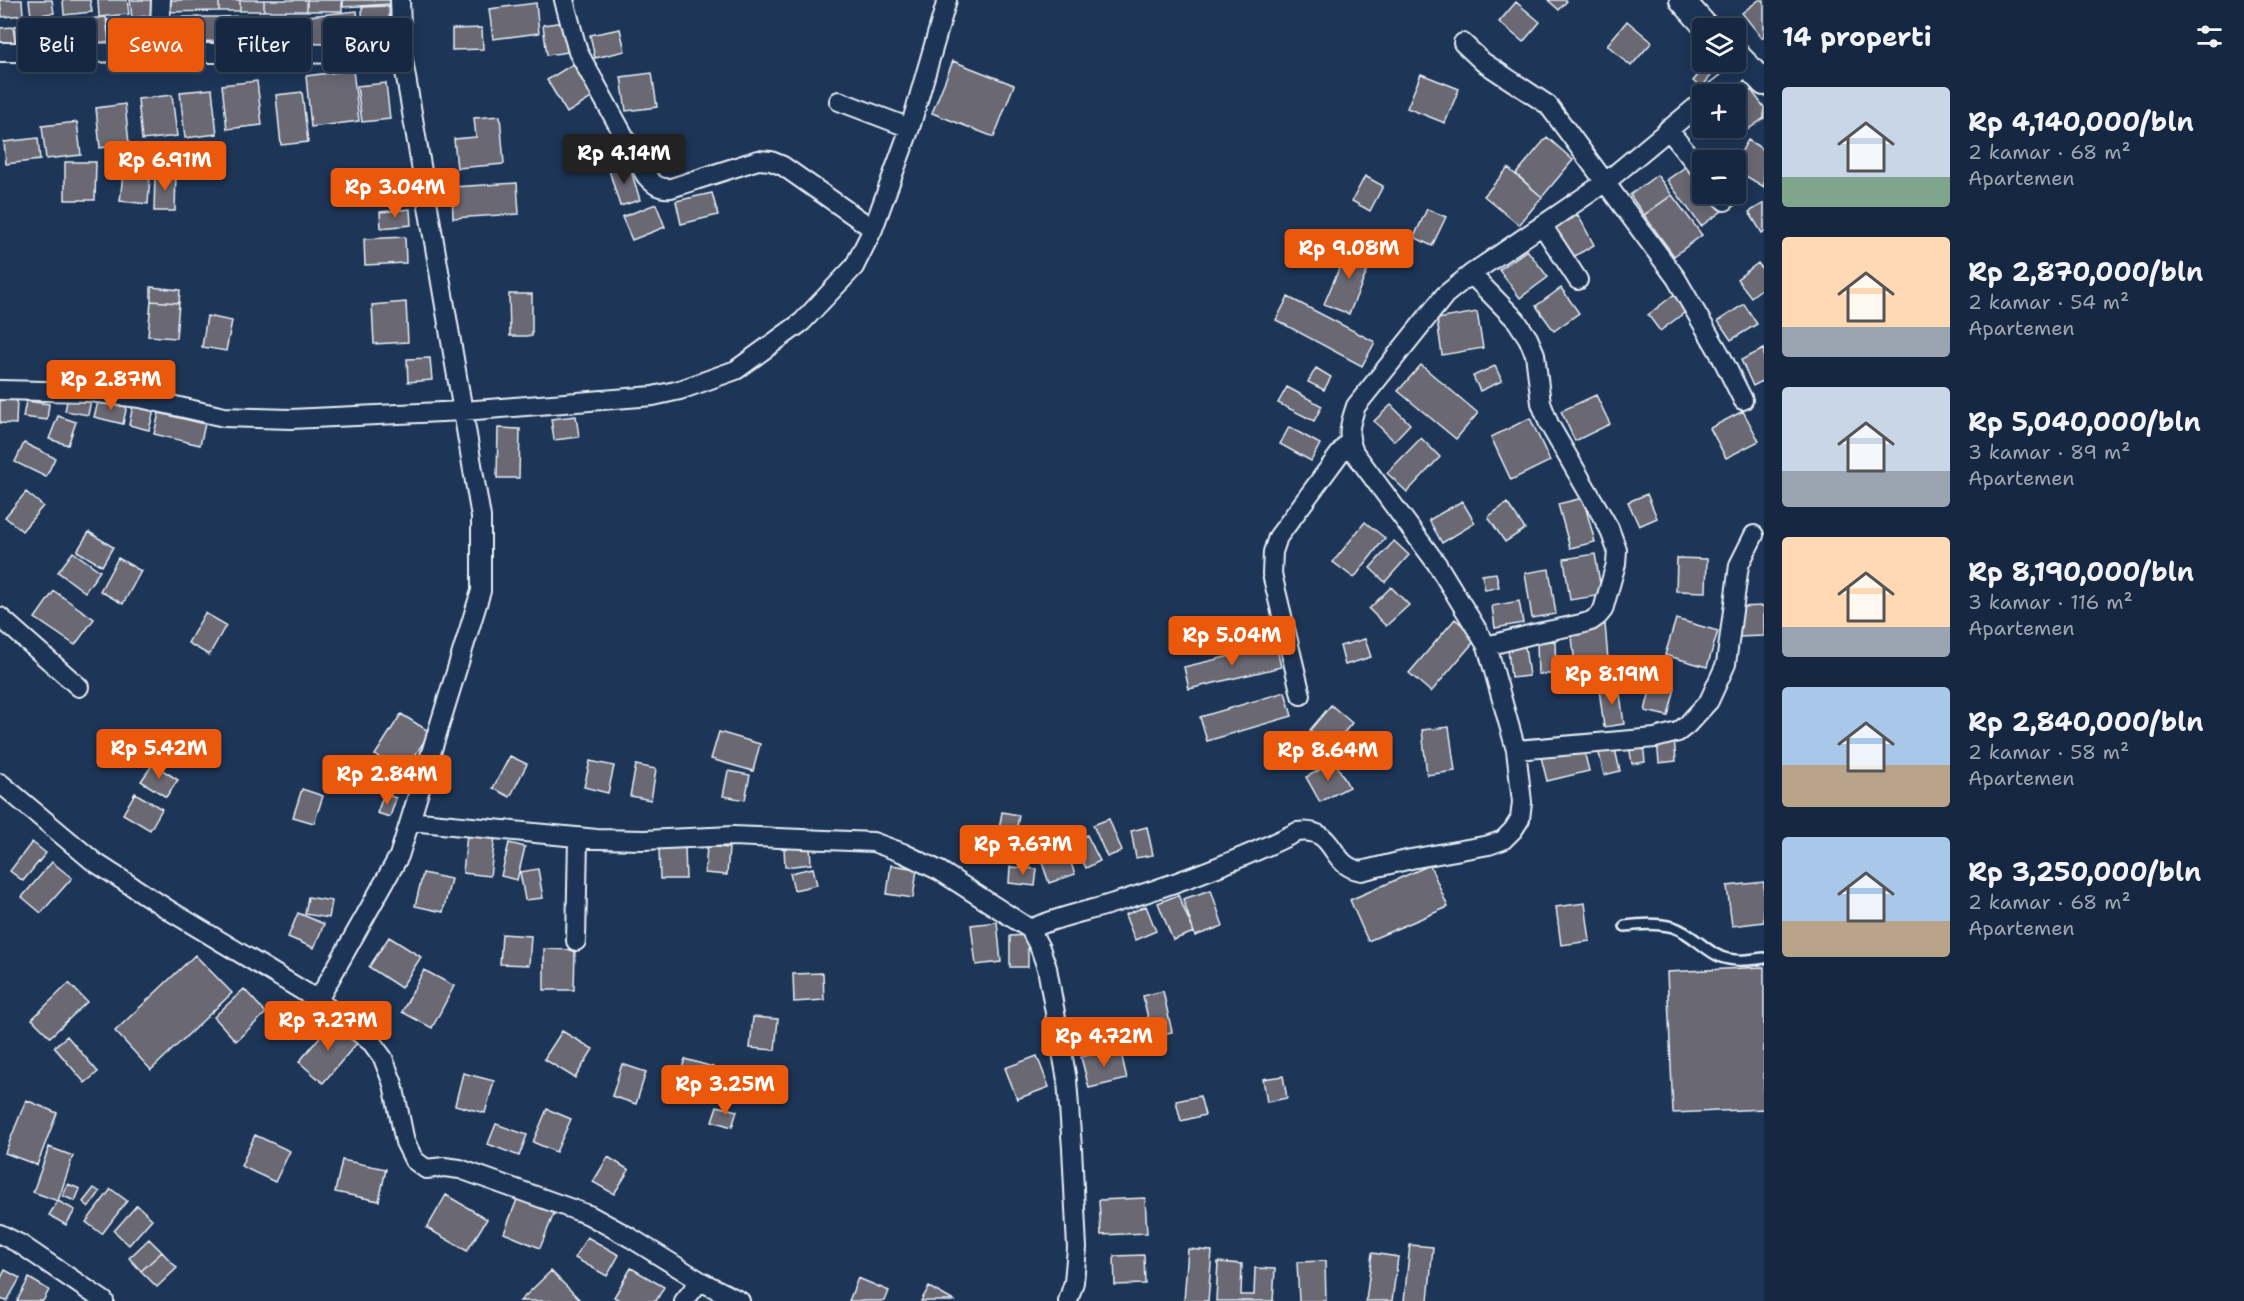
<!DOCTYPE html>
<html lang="id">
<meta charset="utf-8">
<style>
body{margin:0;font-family:"Shantell Sans",sans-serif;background:#23344c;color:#f1f3f6;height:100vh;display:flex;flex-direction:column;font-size:22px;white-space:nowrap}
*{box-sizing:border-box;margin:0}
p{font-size:20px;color:#9ea6b1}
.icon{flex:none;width:33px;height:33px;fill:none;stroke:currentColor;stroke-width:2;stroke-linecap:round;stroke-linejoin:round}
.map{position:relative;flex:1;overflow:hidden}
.panel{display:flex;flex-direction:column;background:#162841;width:480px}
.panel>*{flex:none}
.top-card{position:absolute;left:18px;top:18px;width:570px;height:54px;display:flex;gap:12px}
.buttons{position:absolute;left:1692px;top:18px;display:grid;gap:12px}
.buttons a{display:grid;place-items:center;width:54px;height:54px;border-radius:6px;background:#162841;box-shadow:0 3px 15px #0003,0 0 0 2px #35445a;font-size:30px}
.price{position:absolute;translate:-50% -51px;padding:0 14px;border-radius:6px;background:#ea580c;color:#fff;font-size:20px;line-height:39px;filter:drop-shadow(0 2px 3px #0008)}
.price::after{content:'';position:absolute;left:50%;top:36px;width:18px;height:14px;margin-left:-9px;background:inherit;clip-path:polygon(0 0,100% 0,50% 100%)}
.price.on{background:#222;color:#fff}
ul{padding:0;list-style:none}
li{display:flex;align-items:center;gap:18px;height:150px;padding:0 18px}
li span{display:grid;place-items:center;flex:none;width:168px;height:120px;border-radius:6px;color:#555}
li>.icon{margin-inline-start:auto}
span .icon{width:72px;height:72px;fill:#fffc;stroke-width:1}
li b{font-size:26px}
h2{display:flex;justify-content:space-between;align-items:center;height:72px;padding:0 18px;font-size:26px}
.chip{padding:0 21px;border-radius:6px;background:#162841;box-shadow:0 3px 15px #0003,0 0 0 2px #35445a;font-size:21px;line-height:54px}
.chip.on{background:#ea580c;color:#fff}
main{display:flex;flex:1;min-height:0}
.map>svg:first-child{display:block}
.building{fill:#696873;stroke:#e8f1f8;stroke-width:1.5}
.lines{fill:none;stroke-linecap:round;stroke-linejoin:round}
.lane-casing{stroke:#e8f1f8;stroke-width:14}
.street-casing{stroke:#e8f1f8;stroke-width:22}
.secondary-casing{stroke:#e8f1f8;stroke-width:28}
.lane{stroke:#1d3557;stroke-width:9}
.street{stroke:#1d3557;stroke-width:18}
.secondary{stroke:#1d3557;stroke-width:24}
</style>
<main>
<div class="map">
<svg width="1764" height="1301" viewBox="0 0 1764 1301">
<rect width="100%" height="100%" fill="#1d3557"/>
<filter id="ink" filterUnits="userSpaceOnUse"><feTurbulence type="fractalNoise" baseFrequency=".0167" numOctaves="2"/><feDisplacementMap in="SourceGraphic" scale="12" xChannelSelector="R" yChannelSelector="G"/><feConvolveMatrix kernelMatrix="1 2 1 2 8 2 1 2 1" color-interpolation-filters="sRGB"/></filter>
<g filter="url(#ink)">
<path class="building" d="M0,0H22L23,15L2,17Z
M29,0H52L54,13L31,16Z
M63,0H90L92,12L64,15Z
M98,0H127L129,14L99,17Z
M130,0H152L154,15L132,18Z
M163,0H219V11L163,12Z
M219,0H240V11H219Z
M240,0H264V11H240Z
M264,0H307V11H264Z
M307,0H342V11H307Z
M343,0H391V4L343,7Z
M1548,0H1565L1567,1L1559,10Z
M1759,0H1764V36L1762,38L1742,13Z
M1516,2L1540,22L1523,42L1499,22Z
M536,3L539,33L493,39L489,9Z
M389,6L390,41L363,42L362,7Z
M357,11L360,41L310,46L308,16Z
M154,16L157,41L132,44L129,19Z
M245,16H280V41H246Z
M245,16L246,41H221L220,17Z
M280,16H308V40L280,41Z
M106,17L109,44L76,48L72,21Z
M169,17H220L221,41L169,42Z
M128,18L131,43L110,46L107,20Z
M71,21L74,40L52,43L49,23Z
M1627,21L1652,42L1631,66L1607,45Z
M564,22L568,52L547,55L543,25Z
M49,23L52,43L32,45L29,26Z
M29,25L31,45L16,47L14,26Z
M13,27L15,42L0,44V28Z
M482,28L483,49L452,50V29Z
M620,29L625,51L595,58L590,35Z
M578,61L598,94L567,113L547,80Z
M953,61L1014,85L994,137L932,113Z
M1707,64L1715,71L1701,88L1693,81Z
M353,70L359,121L311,127L306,76Z
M652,73L657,107L626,111L621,77Z
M1421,74L1459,89L1445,123L1407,108Z
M257,81L262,125L227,129L222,85Z
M386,83L390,119L362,122L357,86Z
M212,89L217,134L185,138L180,92Z
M1751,90L1764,107V118L1736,138L1728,128H1736V101Z
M302,92L308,142L281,145L276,95Z
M172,95L177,136L142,140L138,99Z
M125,104L129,144L100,148L96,108Z
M500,116L504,164L457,168L454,139L476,137L474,118Z
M77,122L81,155L46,159L42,126Z
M1547,137L1573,160L1542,197L1516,174Z
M38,138L40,160L6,164L4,142Z
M608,138L610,158L586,160L584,141Z
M1748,140L1764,150V187L1736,170V161Z
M65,162H96L95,200H65Z
M1691,163L1702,178V194H1714L1725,209L1701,226L1667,180Z
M629,164L640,200L620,206L609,170Z
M1508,168L1542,197L1519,225L1484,196Z
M155,172L176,173L175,211H154Z
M123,174L150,176L148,204L120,201Z
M1657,175L1672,195L1644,215L1630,195Z
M1365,176L1383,186L1370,211L1352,201Z
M517,183L519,214L453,218L452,187Z
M712,193L718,215L681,224L676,201Z
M1672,195L1702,235L1674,256L1644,215Z
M1764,203V232L1762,233L1749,212Z
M656,204L665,227L632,240L622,217Z
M410,209L411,225L381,228L380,212Z
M1427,209L1446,217L1432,246L1414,237Z
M1578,215L1594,245L1568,260L1551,229Z
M405,237L406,263L365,265L364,239Z
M1349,245L1374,255L1349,314L1324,304Z
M1527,250L1548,277L1520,298L1499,270Z
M1758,263L1764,271V287L1751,297L1737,279Z
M151,287L180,290L179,303L151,301Z
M1561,288L1579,313L1554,331L1536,306Z
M1676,293L1688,310L1660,331L1648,315Z
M509,294H532V336H510Z
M1288,297L1375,342L1362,366L1276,320Z
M151,301L179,303L176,338L148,336Z
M406,302L408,342L374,344L372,305Z
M1744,304L1757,324L1731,340L1718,321Z
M1477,312L1483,348L1442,355L1437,319Z
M207,316L232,321L226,351L202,347Z
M1764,349V380L1753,386L1741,360Z
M430,358L432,380L408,382L407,359Z
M1421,365L1478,413L1456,439L1398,391Z
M1495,366L1502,381L1480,391L1473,376Z
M1316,368L1331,377L1324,390L1308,382Z
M1287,387L1322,406L1314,421L1278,403Z
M1596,395L1610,424L1575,441L1561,411Z
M68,396L91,400L88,415L65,411Z
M99,398L127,405L123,424L94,417Z
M0,399H17L16,424L0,423Z
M26,401L49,404L47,420L23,417Z
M133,405L154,410L149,430L129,425Z
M1391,405L1410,424L1394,441L1374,421Z
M1743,411L1759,441L1726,458L1710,428Z
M159,413L205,424L200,445L154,434Z
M58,416L76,422L68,445L49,439Z
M576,416L579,437L554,440L551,419Z
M1530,418L1550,461L1511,480L1491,437Z
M1289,427L1320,444L1311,461L1280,444Z
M498,428L520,429L519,478H497Z
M1421,438L1440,457L1407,492L1387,473Z
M24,443L55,458L46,477L15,462Z
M26,492L43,506L22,531L5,517Z
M1647,494L1657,518L1639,526L1628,502Z
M1583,498L1595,542L1570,548L1558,504Z
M1462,501L1475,523L1442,543L1429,520Z
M1507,503L1525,529L1505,542L1488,517Z
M1365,522L1385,538L1354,578L1333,562Z
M89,532L113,547L102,566L77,551Z
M1394,541L1409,555L1385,582L1370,568Z
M73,552L100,571L85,592L58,572Z
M1595,554L1602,595L1570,600L1564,559Z
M118,558L141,571L123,604L100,591Z
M1677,558L1707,559L1706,592L1676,591Z
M1549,569L1556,614L1532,618L1525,573Z
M1496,573L1499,587L1485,590L1482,575Z
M1391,587L1409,605L1386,626L1369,609Z
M54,591L94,619L75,645L35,618Z
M1519,601L1523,623L1495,628L1492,606Z
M1764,606V636L1737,637L1736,607Z
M205,613L226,625L209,655L188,643Z
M1455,619L1477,638L1431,692L1409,673Z
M1676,619L1718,631L1707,667L1665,655Z
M1605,624L1609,672L1576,675L1571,627Z
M1365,639L1371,657L1345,665L1340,646Z
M1555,641L1556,674H1538L1537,642Z
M1276,645L1281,667L1189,689L1184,667Z
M1525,647L1529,676L1511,678L1508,649Z
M1652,682L1675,688L1668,716L1645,711Z
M1619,686L1624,724L1604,727L1599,689Z
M1285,692L1292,716L1207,741L1200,717Z
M1331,705L1352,723L1331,748L1310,730Z
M401,714L430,732L404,773L375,755Z
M1449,727L1455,771L1427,775L1422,730Z
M719,732L760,744L753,771L711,759Z
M1674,738L1676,761L1659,763L1657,740Z
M1643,743L1645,762L1632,764L1629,745Z
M1614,745L1620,771L1604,775L1598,749Z
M1583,747L1589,771L1547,781L1541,757Z
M510,756L527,764L510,797L493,788Z
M590,761L614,766L608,793L584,787Z
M1335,762L1349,787L1320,802L1306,777Z
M153,764L178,780L166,797L141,781Z
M636,765L656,769L651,800L630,796Z
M728,771L750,775L745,800L723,796Z
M302,789L323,796L314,823L293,817Z
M135,793L162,809L150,830L123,814Z
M384,794L396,798L390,817L377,813Z
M1002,812L1019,815L1011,860L994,857Z
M1109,819L1122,851L1107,857L1093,825Z
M1147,827L1153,855L1136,858L1131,831Z
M467,834L495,837L490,876L463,873Z
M1087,835L1100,861L1086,868L1073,841Z
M1062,839L1075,874L1049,883L1037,848Z
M32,842L46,853L23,881L10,871Z
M509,843L525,847L517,880L501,876Z
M810,845L811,864L785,867L784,847Z
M707,846L729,848L727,875L705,873Z
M685,847L686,879H660L659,848Z
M52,862L72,878L41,913L22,897Z
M891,865L917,869L913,898L887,894Z
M1430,865L1448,907L1368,941L1350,900Z
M1010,867L1037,869L1035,886L1009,883Z
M813,868L817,885L794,890L790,873Z
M538,869L543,898L525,900L520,872Z
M423,873L451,879L443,912L415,906Z
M1764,882V922L1732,926L1727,886Z
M1211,890L1223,926L1195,936L1183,899Z
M1178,895L1194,932L1173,940L1158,903Z
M308,897L332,901L329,918L305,914Z
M1585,903L1590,941L1561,945L1556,907Z
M1146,906L1156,931L1135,940L1125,915Z
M298,913L324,924L314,948L288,937Z
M997,922L1001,962L976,965L971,925Z
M502,934L531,936L529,965L500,964Z
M1028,935V967H1010V936Z
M389,937L421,957L401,988L369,967Z
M544,949L575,950L574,990H544Z
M195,955L232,993L151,1070L115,1031Z
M1764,967V1109L1673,1113L1667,972Z
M424,970L454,986L432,1028L402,1012Z
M823,973L824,1000L794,1002L793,974Z
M69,983L87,1002L50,1037L32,1019Z
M244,989L266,1013L236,1041L214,1017Z
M1163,991L1172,1032L1152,1036L1143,996Z
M753,1017L778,1019L775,1050L750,1048Z
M332,1022L357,1043L323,1083L299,1062Z
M562,1031L593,1049L575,1078L544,1059Z
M67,1036L98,1072L85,1083L54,1047Z
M1120,1048L1127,1079L1089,1088L1081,1057Z
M1037,1056L1049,1087L1017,1099L1005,1068Z
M685,1059L713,1067L703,1099L675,1090Z
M622,1064L646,1072L636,1104L612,1096Z
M463,1073L494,1081L485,1113L455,1105Z
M1283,1076L1287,1098L1267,1102L1263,1079Z
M1200,1096L1205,1115L1181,1121L1176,1101Z
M26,1100L57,1113L37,1165L5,1153Z
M717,1106L737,1111L732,1127L712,1121Z
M547,1109L571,1119L556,1152L533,1142Z
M496,1124L527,1135L519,1156L488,1144Z
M255,1135L290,1151L275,1182L241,1166Z
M49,1147L73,1156L58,1201L33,1192Z
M608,1157L629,1170L614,1194L593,1182Z
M342,1160L386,1169L379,1201L335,1192Z
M68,1184L80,1189L75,1201L63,1196Z
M94,1188L100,1192L89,1207L83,1202Z
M111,1189L127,1201L102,1234L86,1222Z
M446,1195L487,1219L467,1251L427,1228Z
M518,1197L555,1211L540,1248L504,1233Z
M1145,1198L1147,1233L1101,1235L1099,1200Z
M58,1201L75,1210L66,1225L49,1215Z
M137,1205L152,1219L129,1245L114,1231Z
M587,1237L619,1255L607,1276L575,1258Z
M149,1239L162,1252L141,1271L129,1258Z
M1410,1245L1433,1247L1428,1301H1404Z
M1188,1249L1212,1251L1208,1301H1184Z
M162,1252L177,1268L157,1287L141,1271Z
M1372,1253L1398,1257L1392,1301H1366Z
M1144,1255L1145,1284L1115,1285L1114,1256Z
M1325,1261L1326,1301H1299L1297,1262Z
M1218,1262L1242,1264L1241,1295H1254L1255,1268L1275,1269L1273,1301H1216Z
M631,1268L664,1287L656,1301H621L614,1297Z
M5,1270L20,1278L7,1301L0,1299V1280Z
M551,1271L581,1301H520Z
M29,1278L49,1290L43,1301H17Z
M858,1278L889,1291L885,1301H849Z
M929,1287L954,1301H921Z"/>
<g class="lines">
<defs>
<path id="lane" d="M1625,926C1640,924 1658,923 1673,927C1692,933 1704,950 1721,957C1735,962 1750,960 1764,958"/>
<path id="street" d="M564,0L578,52L646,176C654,185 659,189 671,188L758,160L771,161L783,166L873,229
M1463,43L1483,62L1548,105L1676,278L1720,354L1743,400
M0,52L402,54L400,0
M159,53L161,0
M402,54L481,517V591L410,821
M1712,94L1748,66
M839,101L910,128
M1668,129L1702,172
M1719,194L1725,201
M1542,225L1578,280
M1471,274L1516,320L1528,338L1535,354L1541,403L1549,424L1609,528L1617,550L1616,564L1603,610L1598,616L1591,621L1581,624L1533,634L1487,646
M0,390L89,392L140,398L224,417L291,419L463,411L653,396L680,390L736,370L802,322L854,267L873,229L910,128L947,0
M0,617L79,687
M1301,695L1272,574L1273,552L1278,537L1349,441
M1516,750L1655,738L1678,732L1687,725L1709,701L1726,664L1739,565L1754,535
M0,783L93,861L172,912L318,1000L372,1043L383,1058L393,1084L405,1142L414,1160L426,1169L444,1167L460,1169L589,1215L631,1238L700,1281L740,1301
M1030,929C1055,918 1079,913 1104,906C1170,886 1236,862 1297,832C1338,827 1327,865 1361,871L1411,859L1489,845L1503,840L1513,830L1520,819L1522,802L1516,750L1487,646L1437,564L1354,452C1346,436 1350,423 1356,406L1445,295L1471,274L1607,181L1702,102
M576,941L578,838
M318,1000L399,856L410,821L597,839L644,840L733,836L873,842L903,853L940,871L1030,929L1040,948L1047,968L1067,1080L1072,1148L1077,1248L1074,1282L1068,1301
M0,1234L20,1244L104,1301
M684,1301L700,1281"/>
<path id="secondary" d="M1682,0L1707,28
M1736,54L1764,83"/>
</defs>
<use href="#lane" class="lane-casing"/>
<use href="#street" class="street-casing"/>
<use href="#secondary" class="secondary-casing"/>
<use href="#lane" class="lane"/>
<use href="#street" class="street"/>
<use href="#secondary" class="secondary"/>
</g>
</g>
</svg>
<div class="buttons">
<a><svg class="icon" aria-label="layers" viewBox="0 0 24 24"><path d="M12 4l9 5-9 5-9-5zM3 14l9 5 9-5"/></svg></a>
<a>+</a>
<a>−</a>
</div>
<b class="price on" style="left:624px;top:185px">Rp 4.14M</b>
<b class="price" style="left:165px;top:192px">Rp 6.91M</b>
<b class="price" style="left:395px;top:219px">Rp 3.04M</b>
<b class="price" style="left:1349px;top:280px">Rp 9.08M</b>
<b class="price" style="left:111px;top:411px">Rp 2.87M</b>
<b class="price" style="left:1232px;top:667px">Rp 5.04M</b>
<b class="price" style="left:1612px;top:706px">Rp 8.19M</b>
<b class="price" style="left:159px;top:780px">Rp 5.42M</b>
<b class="price" style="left:1328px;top:782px">Rp 8.64M</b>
<b class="price" style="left:387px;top:806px">Rp 2.84M</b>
<b class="price" style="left:1023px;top:876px">Rp 7.67M</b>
<b class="price" style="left:328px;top:1052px">Rp 7.27M</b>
<b class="price" style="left:1104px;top:1068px">Rp 4.72M</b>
<b class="price" style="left:725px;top:1116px">Rp 3.25M</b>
<div class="top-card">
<a class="chip">Beli</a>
<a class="chip on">Sewa</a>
<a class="chip">Filter</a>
<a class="chip">Baru</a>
</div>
</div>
<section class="panel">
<h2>14 properti<svg class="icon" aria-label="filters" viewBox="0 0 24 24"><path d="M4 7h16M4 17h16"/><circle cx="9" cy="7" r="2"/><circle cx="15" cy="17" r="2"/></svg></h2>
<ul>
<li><span style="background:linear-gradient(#c9d6e8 75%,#7fa58c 0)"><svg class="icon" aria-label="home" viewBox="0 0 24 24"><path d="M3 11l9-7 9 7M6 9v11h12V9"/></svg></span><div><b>Rp 4,140,000/bln</b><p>2 kamar · 68 m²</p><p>Apartemen</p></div></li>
<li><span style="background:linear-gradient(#ffd9b3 75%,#9aa5b1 0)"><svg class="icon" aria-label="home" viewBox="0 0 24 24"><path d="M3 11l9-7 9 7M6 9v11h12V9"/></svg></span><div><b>Rp 2,870,000/bln</b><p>2 kamar · 54 m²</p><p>Apartemen</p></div></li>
<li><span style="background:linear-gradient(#c9d6e8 70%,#9aa5b1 0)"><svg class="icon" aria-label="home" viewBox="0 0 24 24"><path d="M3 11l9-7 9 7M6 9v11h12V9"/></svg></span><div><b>Rp 5,040,000/bln</b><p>3 kamar · 89 m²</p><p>Apartemen</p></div></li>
<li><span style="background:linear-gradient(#ffd9b3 75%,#9aa5b1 0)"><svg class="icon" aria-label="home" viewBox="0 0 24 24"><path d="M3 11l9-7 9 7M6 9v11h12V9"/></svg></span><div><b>Rp 8,190,000/bln</b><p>3 kamar · 116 m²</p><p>Apartemen</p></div></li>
<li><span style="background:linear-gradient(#a9c7e8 65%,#b9a48a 0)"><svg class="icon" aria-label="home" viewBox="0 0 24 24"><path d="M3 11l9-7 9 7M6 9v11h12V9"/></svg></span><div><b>Rp 2,840,000/bln</b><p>2 kamar · 58 m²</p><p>Apartemen</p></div></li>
<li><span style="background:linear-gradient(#a9c7e8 70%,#b9a48a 0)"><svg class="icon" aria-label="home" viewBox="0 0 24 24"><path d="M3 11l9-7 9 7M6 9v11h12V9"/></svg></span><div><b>Rp 3,250,000/bln</b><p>2 kamar · 68 m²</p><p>Apartemen</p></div></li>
</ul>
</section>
</main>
